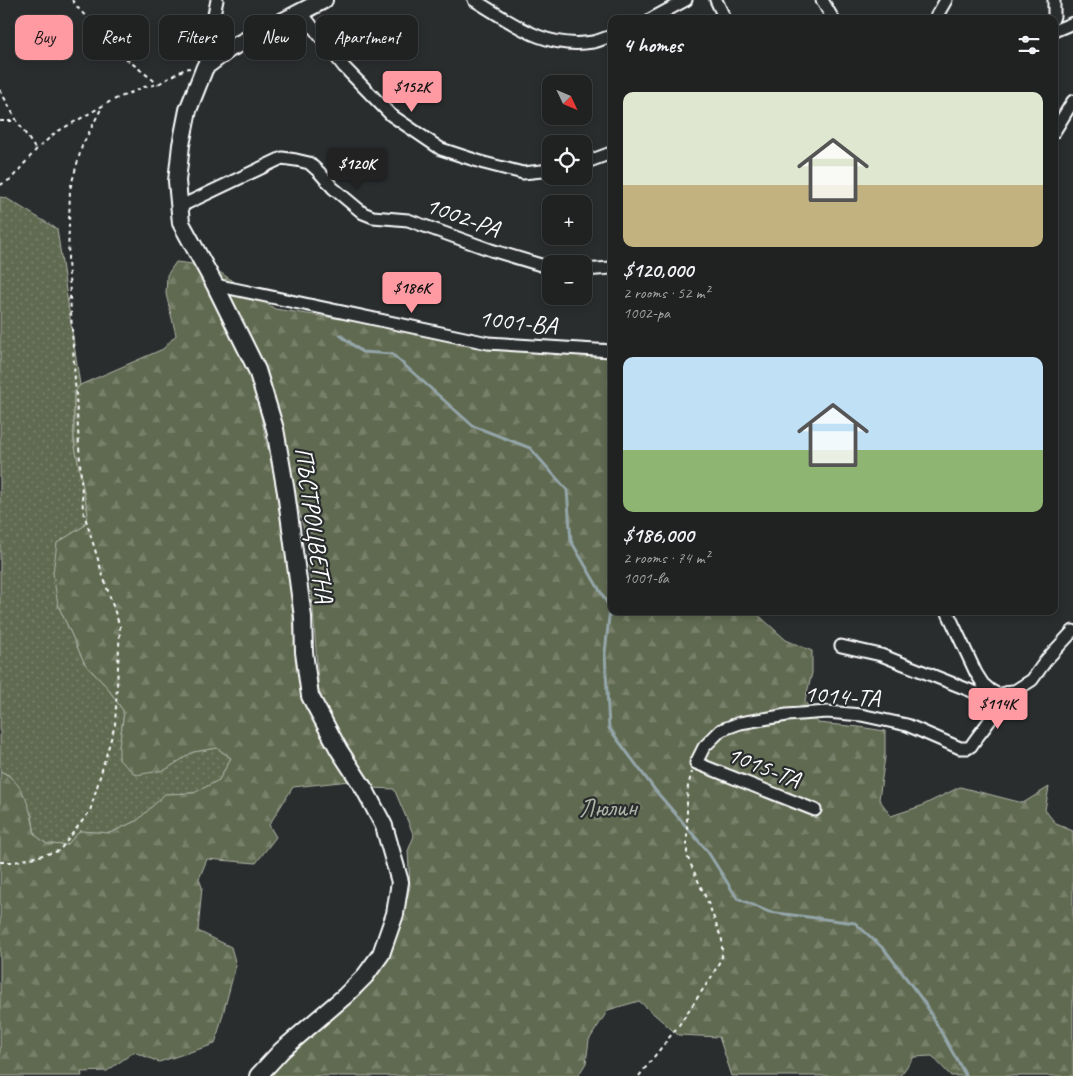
<!DOCTYPE html>
<meta charset="utf-8">
<style>
body{margin:0;font-family:Caveat,sans-serif;background:#2d2f2f;color:#f1f3f6;height:100vh;display:flex;flex-direction:column;font-size:19px;white-space:nowrap}
*{box-sizing:border-box;margin:0}
p{font-size:16px;color:#a2a4a5}
.icon{flex:none;width:28px;height:28px;fill:none;stroke:currentColor;stroke-width:2;stroke-linecap:round;stroke-linejoin:round}
.map{position:relative;flex:1;overflow:hidden}
.details{position:absolute;left:608px;top:15px;width:450px;height:600px;display:flex;flex-direction:column;background:#202222;border-radius:10px;box-shadow:0 2px 8px #0003,0 0 0 1px #3d3f40}
.details>*{flex:none}
.top-card{position:absolute;left:15px;top:15px;width:475px;height:45px;display:flex;gap:10px}
.needle{width:32px;rotate:134deg}
.controls{position:absolute;left:542px;top:75px;display:grid;gap:10px}
.controls a{display:grid;place-items:center;width:50px;height:50px;border-radius:10px;background:#202222;box-shadow:0 2px 8px #0003,0 0 0 1px #3d3f40;font-size:25px}
.price{position:absolute;translate:-50% -42px;padding:0 11px;border-radius:5px;background:#ff9aa2;color:#111;font-size:16px;line-height:32px;filter:drop-shadow(0 1px 2px #0008)}
.price::after{content:'';position:absolute;left:50%;top:30px;width:15px;height:11px;margin-left:-8px;background:inherit;clip-path:polygon(0 0,100% 0,50% 100%)}
.price.active{background:#222;color:#fff}
ul{padding:0;list-style:none}
li{display:grid;align-content:center;gap:10px;height:265px;padding:0 15px}
li span{display:grid;place-items:center;height:155px;border-radius:10px;color:#555}
li>.icon{margin-inline-start:auto}
span .icon{width:90px;height:90px;fill:#fffc;stroke-width:1}
li b{font-size:21px}
h2{display:flex;justify-content:space-between;align-items:center;height:60px;padding:0 15px;font-size:21px}
.tag{padding:0 18px;border-radius:10px;background:#202222;box-shadow:0 2px 8px #0003,0 0 0 1px #3d3f40;font-size:18px;line-height:45px}
.tag.active{background:#ff9aa2;color:#111}
.map>svg:first-child{display:block}
.grass{fill:url(#grass-dots);stroke:#b0b4a8}
.forest{fill:url(#forest-firs);stroke:#b0b4a8}
.lines{fill:none;stroke-linecap:round;stroke-linejoin:round}
.stream{stroke:#94a6aa;stroke-width:3}
.street-casing{stroke:#fff;stroke-width:15}
.secondary-casing{stroke:#fff;stroke-width:20}
.path{stroke:#fff;stroke-width:2;stroke-dasharray:4 4;stroke-linecap:butt}
.street{stroke:#2a2d2e;stroke-width:11}
.secondary{stroke:#2a2d2e;stroke-width:16}
.labels{text-anchor:middle;stroke-width:4.5;stroke-linejoin:round;paint-order:stroke}
.street-label{font-size:25px;fill:#fff;stroke:#2a2d2e}
.park-label{font-size:25px;fill:#b0b4a8;stroke:#2a2d2e}
</style>
<div class="map">
<svg width="1073" height="1076" viewBox="0 0 1073 1076">
<defs>
<pattern id="grass-dots" width="8" height="8" patternUnits="userSpaceOnUse" patternTransform="scale(1.25)"><rect width="8" height="8" fill="#616a51"/><path d="M2 2h.1M6 6h.1" fill="none" stroke="#79806b" stroke-width="1.8" stroke-linecap="round"/></pattern>
<pattern id="forest-firs" width="22" height="20" patternUnits="userSpaceOnUse" patternTransform="scale(1.25)"><rect width="22" height="20" fill="#616a51"/><path d="M5 1l3.5 6h-7zM16 11l3.5 6h-7z" fill="#79806b"/></pattern>
</defs>
<rect width="100%" height="100%" fill="#2a2d2e"/>
<filter id="ink" filterUnits="userSpaceOnUse"><feTurbulence type="fractalNoise" baseFrequency=".02" numOctaves="2"/><feDisplacementMap in="SourceGraphic" scale="10" xChannelSelector="R" yChannelSelector="G"/><feConvolveMatrix kernelMatrix="1 2 1 2 8 2 1 2 1" color-interpolation-filters="sRGB"/></filter>
<g filter="url(#ink)">
<path class="grass" d="M0,197L6,198L57,229L80,385L74,393V441L88,513L84,526L57,543L58,605L85,664L107,687L124,712L119,747L165,770L193,752L217,748L231,758L219,780L194,793L165,794L138,820L110,833L80,831L67,845L47,844L35,835L32,815L9,775L0,771Z"/>
<path class="forest" d="M176,262L201,265L252,373L275,482L291,588L295,650L304,702L350,781L293,787L269,825L276,837L256,863L207,859L199,879L202,887L198,931L231,947L236,965L215,1044L159,1062L134,1052L107,1071L81,1072L82,1076H0V771C25,782 31,811 35,835L47,844L67,845L80,831L110,833L138,820L165,794L194,793L219,780L231,758L217,748L193,752L165,770L136,775L119,760V747L124,712L107,687L85,664L58,605L53,573L57,543L84,526L88,513L74,441V393L80,385L163,349L176,335L166,294L167,275Z
M212,267L275,309L347,320L387,321L456,343L516,351L604,343L611,345V611H754L786,640L812,651V673L805,701L818,723L859,727L885,731V757L879,799L891,816L921,806L960,787L1023,803L1049,787L1045,810L1056,824L1073,831V1076H951L932,1056L914,1057L900,1076H732L719,1037L678,1035L639,1001L608,1010L589,1040L586,1063L578,1076H271L284,1061L360,995L393,948L410,887L408,851L414,836L394,789L372,788L328,720L319,694L312,595L305,534L266,380Z"/>
<g class="lines">
<path class="stream" d="M340,335L362,352L392,354L473,426L530,448L567,490L571,541L610,608L605,653L609,728L655,790L708,852L737,898L769,912L855,923L885,950L924,1002L966,1076"/>
<defs>
<path id="street" d="M474,0C513,23 544,50 593,42C599,41 605,38 611,36
M716,0L725,19
M822,0L833,19
M301,12L344,67L391,115L441,149L484,163L523,173L551,170
M651,19L686,0
M935,19L946,0
M1053,19L1054,16V0
M1054,31L1073,23
M205,67V52L210,34L217,0
M1054,132L1073,101
M584,163L611,153
M179,207L282,158L296,160L309,163L319,172L333,188L363,213L373,217L408,220L491,250L551,268
M584,270L611,268
M215,285L488,343L611,351
M947,611L976,673L983,684L990,690L999,695
M841,646L881,655L974,692C989,696 996,697 1011,691L1013,692L1032,680L1047,659L1073,631
M815,810L696,763L704,747L721,730L740,723L787,715L827,712L861,715L907,725L960,748H968L971,746C981,730 999,714 1000,695"/>
<path id="secondary" d="M258,1076L282,1050L345,996L365,976L381,954L395,914L400,882L384,826L365,790L339,750L310,696L304,652L303,617L286,492L275,429L257,370L215,285L181,223L177,181L181,145L188,110L205,67L229,49L324,0"/>
</defs>
<use href="#street" class="street-casing"/>
<use href="#secondary" class="secondary-casing"/>
<path class="path" d="M72,0L78,8L119,53L158,84
M0,90L17,121L36,150
M0,121H17
M0,185L11,179L36,150L55,133L111,101L144,87L158,84L185,69L190,68
M0,862H15L59,851L90,811L115,725L120,627L103,576L83,510L75,381L68,260L70,189L82,146L102,107
M639,1076L679,1025L712,976L722,957V940L709,905L687,856V798L688,786L692,772"/>
<use href="#street" class="street"/>
<use href="#secondary" class="secondary"/>
</g>
</g>
<g class="labels">
<g class="street-label">
<text transform="translate(463 216) rotate(20)" y="9">1002-РА</text>
<text transform="translate(518 321) rotate(6)" y="9">1001-ВА</text>
<text transform="translate(315 525) rotate(82)" y="9">ПЪСТРОЦВЕТНА</text>
<text transform="translate(842 695) rotate(4)" y="9">1014-ТА</text>
<text transform="translate(764 766) rotate(22)" y="9">1015-ТА</text>
</g>
<g class="park-label">
<text x="608" y="816">Люлин</text>
</g>
</g>
</svg>
<div class="controls">
<a><svg class="needle" viewBox="-14 -14 28 28"><path d="M0-13l5 13h-10z" fill="#e53935"/><path d="M0 13l5-13h-10z" fill="#a2a4a5"/></svg></a>
<a><svg class="icon" aria-label="locate" viewBox="0 0 24 24"><circle cx="12" cy="12" r="6"/><path d="M12 2v4M12 18v4M2 12h4M18 12h4"/></svg></a>
<a>+</a>
<a>−</a>
</div>
<b class="price" style="left:412px;top:113px">$152K</b>
<b class="price active" style="left:357px;top:190px">$120K</b>
<b class="price" style="left:412px;top:314px">$186K</b>
<b class="price" style="left:998px;top:730px">$114K</b>
<div class="top-card">
<a class="tag active">Buy</a>
<a class="tag">Rent</a>
<a class="tag">Filters</a>
<a class="tag">New</a>
<a class="tag">Apartment</a>
</div>
<section class="details">
<h2>4 homes<svg class="icon" aria-label="filters" viewBox="0 0 24 24"><path d="M4 7h16M4 17h16"/><circle cx="9" cy="7" r="2"/><circle cx="15" cy="17" r="2"/></svg></h2>
<ul>
<li><span style="background:linear-gradient(#dfe7d0 60%,#c2b280 0)"><svg class="icon" aria-label="home" viewBox="0 0 24 24"><path d="M3 11l9-7 9 7M6 9v11h12V9"/></svg></span><div><b>$120,000</b><p>2 rooms · 52 m²</p><p>1002-ра</p></div></li>
<li><span style="background:linear-gradient(#bfe0f5 60%,#8fb573 0)"><svg class="icon" aria-label="home" viewBox="0 0 24 24"><path d="M3 11l9-7 9 7M6 9v11h12V9"/></svg></span><div><b>$186,000</b><p>2 rooms · 74 m²</p><p>1001-ва</p></div></li>
</ul>
</section>
</div>
